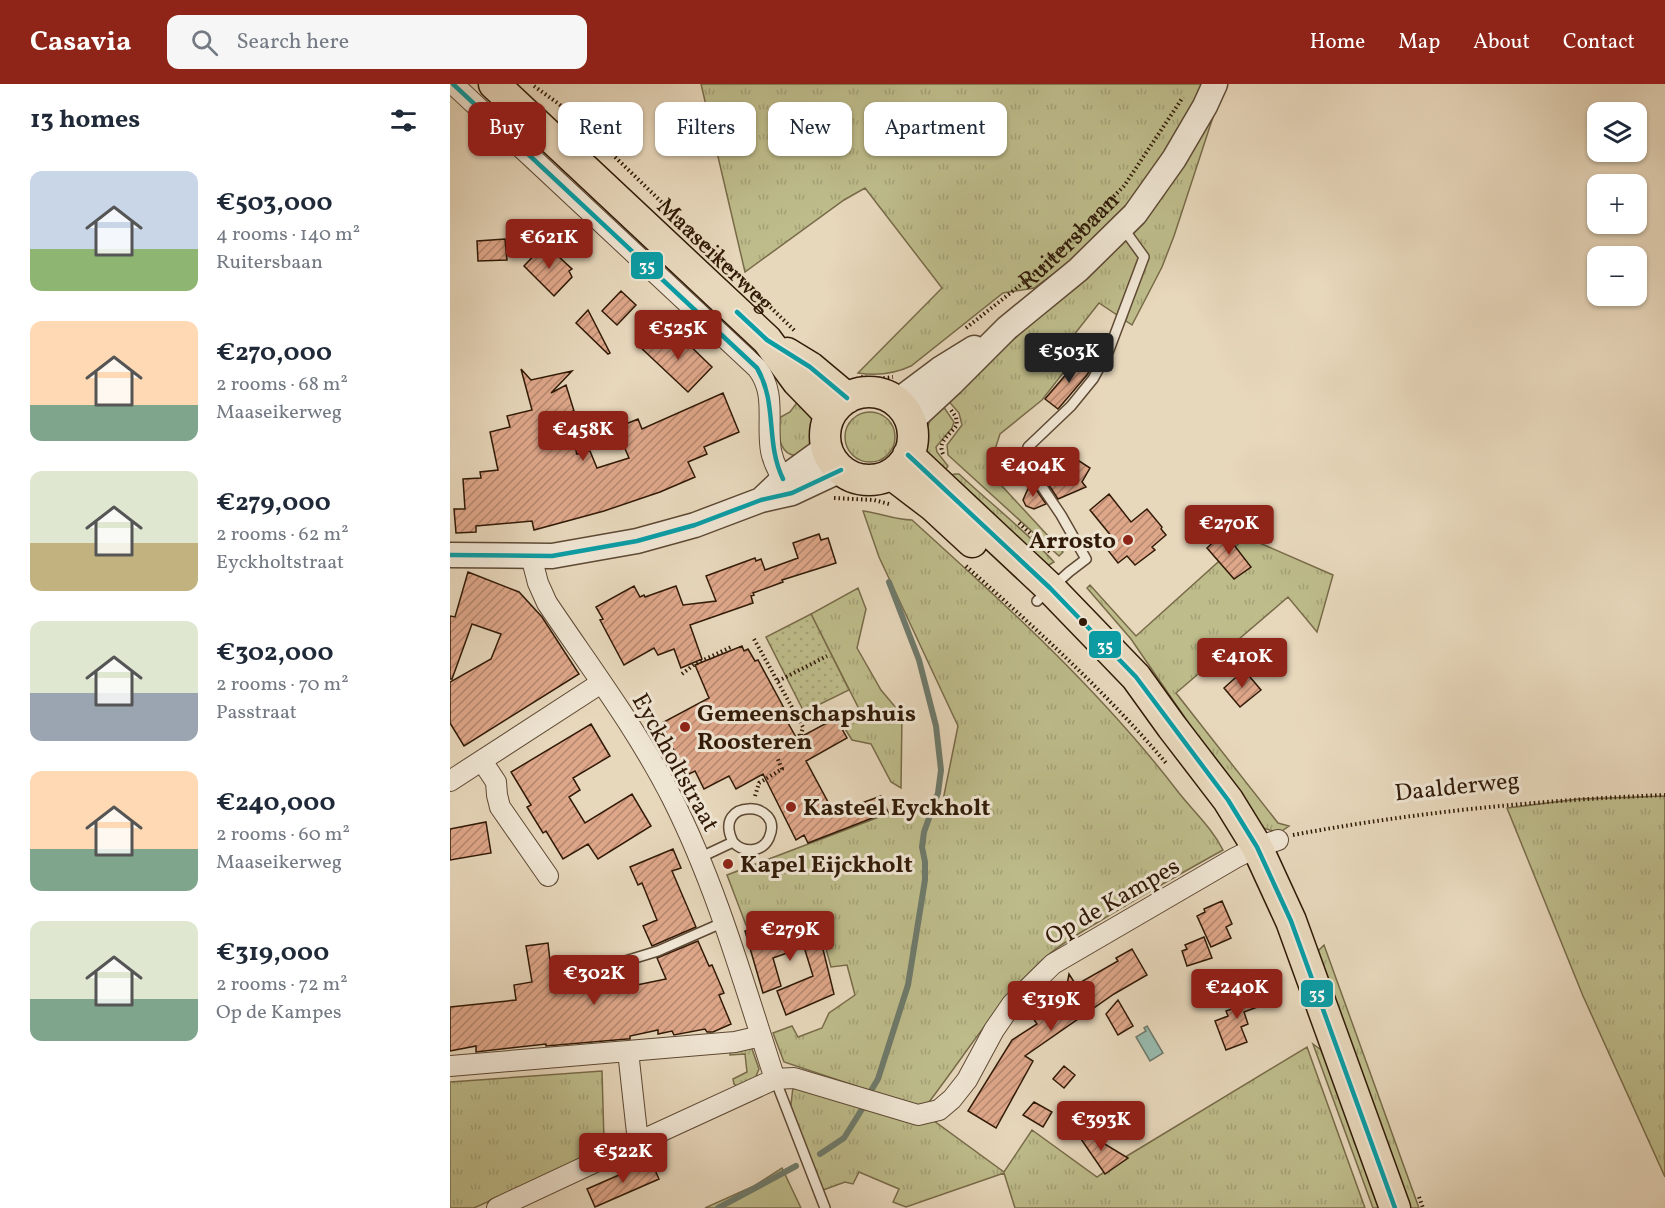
<!DOCTYPE html>
<meta charset="utf-8">
<style>
body{margin:0;font-family:Vollkorn,serif;background:#f6f6f7;color:#1f2937;height:100vh;display:flex;flex-direction:column;font-size:22px;white-space:nowrap}
*{box-sizing:border-box;margin:0}
p{font-size:20px;color:#747a83}
.icon{flex:none;width:33px;height:33px;fill:none;stroke:currentColor;stroke-width:2;stroke-linecap:round;stroke-linejoin:round}
.map{position:relative;flex:1;overflow:hidden}
.panel{display:flex;flex-direction:column;background:#fff;width:450px}
.panel>*{flex:none}
.guide{position:absolute;left:18px;top:18px;width:570px;height:54px;display:flex;gap:12px}
.controls{position:absolute;left:1137px;top:18px;display:grid;gap:12px}
.controls a{display:grid;place-items:center;width:60px;height:60px;border-radius:12px;background:#fff;box-shadow:0 2px 4px #0004;font-size:30px}
.price{position:absolute;translate:-50% -51px;padding:0 14px;border-radius:6px;background:#8f2418;color:#fff;font-size:20px;line-height:39px;filter:drop-shadow(0 2px 3px #0008)}
.price::after{content:'';position:absolute;left:50%;top:36px;width:18px;height:14px;margin-left:-9px;background:inherit;clip-path:polygon(0 0,100% 0,50% 100%)}
.price.selected{background:#222;color:#fff}
ul{padding:0;list-style:none}
li{display:flex;align-items:center;gap:18px;height:150px;padding:0 30px}
li span{display:grid;place-items:center;flex:none;width:168px;height:120px;border-radius:12px;color:#555}
li>.icon{margin-inline-start:auto}
span .icon{width:72px;height:72px;fill:#fffc;stroke-width:1}
li b{font-size:26px}
h2{display:flex;justify-content:space-between;align-items:center;height:72px;padding:0 30px;font-size:26px}
.tag{padding:0 21px;border-radius:12px;background:#fff;box-shadow:0 2px 4px #0004;font-size:21px;line-height:54px}
.tag.selected{background:#8f2418;color:#fff}
header{display:flex;align-items:center;gap:36px;box-sizing:border-box;height:84px;padding:0 30px;background:#8f2418;color:#fff}
header strong{font-size:28px}
nav{display:flex;gap:33px;margin-inline-start:auto;font-size:21px}
.search{width:420px;height:54px;background:#f6f6f7;display:flex;align-items:center;gap:15px;box-sizing:border-box;padding:0 21px;border-radius:12px;color:#747a83;font-size:22px}
main{display:flex;flex:1;min-height:0}
.map>svg:first-child{display:block}
.grass{fill:url(#grass-tufts);stroke:#786b49;stroke-width:1.5}
.park{fill:#bebc8b;stroke:#786b49;stroke-width:1.5}
.garden{fill:url(#garden-dots);stroke:#786b49;stroke-width:1.5}
.water{fill:#97baae;stroke:#6e7a6b;stroke-width:1.5}
.lines{fill:none;stroke-linecap:round;stroke-linejoin:round}
.stream{stroke:#6e7a6b;stroke-width:6}
.building{fill:url(#building-hatch);stroke:#311a07;stroke-width:1.5}
.service-casing{stroke:#5e4934;stroke-width:12}
.minor-casing{stroke:#5e4934;stroke-width:22}
.tertiary-casing{stroke:#5e4934;stroke-width:27}
.primary-casing{stroke:#311a07;stroke-width:33}
.path{stroke:#311a07;stroke-width:4;stroke-dasharray:1.5 3;stroke-linecap:butt}
.service{stroke:#efe5d3;stroke-width:9}
.minor{stroke:#efe5d3;stroke-width:20}
.tertiary{stroke:#efe5d3;stroke-width:24}
.primary{stroke:#e7d7bb;stroke-width:30}
.bus-1-casing{stroke:#efe5d3;stroke-width:9}
.bus-1{stroke:#0a9da5;stroke-width:4.5}
.poi-dot{fill:#8f2418;stroke:#efe5d3;stroke-width:2}
.bus-dot{fill:#311a07;stroke:#efe5d3;stroke-width:2}
.labels{text-anchor:middle;stroke-width:6;stroke-linejoin:round;paint-order:stroke}
.street-label{font-size:24px;fill:#311a07;stroke:#efe5d3}
.poi-label{font-size:24px;font-weight:bold;fill:#311a07;stroke:#efe5d3;text-anchor:start}
.line-badge{stroke:#efe5d3;stroke-width:2}
.badge-label{font-size:16px;text-anchor:middle;font-weight:bold;fill:#fff}
</style>
<header>
<strong>Casavia</strong>
<div class="search"><svg class="icon" aria-label="search" viewBox="0 0 24 24"><circle cx="10" cy="10" r="6"/><path d="M15 15l6 6"/></svg>Search here</div>
<nav><a>Home</a><a>Map</a><a>About</a><a>Contact</a></nav>
</header>
<main>
<section class="panel">
<h2>13 homes<svg class="icon" aria-label="filters" viewBox="0 0 24 24"><path d="M4 7h16M4 17h16"/><circle cx="9" cy="7" r="2"/><circle cx="15" cy="17" r="2"/></svg></h2>
<ul>
<li><span style="background:linear-gradient(#c9d6e8 65%,#8fb573 0)"><svg class="icon" aria-label="home" viewBox="0 0 24 24"><path d="M3 11l9-7 9 7M6 9v11h12V9"/></svg></span><div><b>€503,000</b><p>4 rooms · 140 m²</p><p>Ruitersbaan</p></div></li>
<li><span style="background:linear-gradient(#ffd9b3 70%,#7fa58c 0)"><svg class="icon" aria-label="home" viewBox="0 0 24 24"><path d="M3 11l9-7 9 7M6 9v11h12V9"/></svg></span><div><b>€270,000</b><p>2 rooms · 68 m²</p><p>Maaseikerweg</p></div></li>
<li><span style="background:linear-gradient(#dfe7d0 60%,#c2b280 0)"><svg class="icon" aria-label="home" viewBox="0 0 24 24"><path d="M3 11l9-7 9 7M6 9v11h12V9"/></svg></span><div><b>€279,000</b><p>2 rooms · 62 m²</p><p>Eyckholtstraat</p></div></li>
<li><span style="background:linear-gradient(#dfe7d0 60%,#9aa5b1 0)"><svg class="icon" aria-label="home" viewBox="0 0 24 24"><path d="M3 11l9-7 9 7M6 9v11h12V9"/></svg></span><div><b>€302,000</b><p>2 rooms · 70 m²</p><p>Passtraat</p></div></li>
<li><span style="background:linear-gradient(#ffd9b3 65%,#7fa58c 0)"><svg class="icon" aria-label="home" viewBox="0 0 24 24"><path d="M3 11l9-7 9 7M6 9v11h12V9"/></svg></span><div><b>€240,000</b><p>2 rooms · 60 m²</p><p>Maaseikerweg</p></div></li>
<li><span style="background:linear-gradient(#dfe7d0 65%,#7fa58c 0)"><svg class="icon" aria-label="home" viewBox="0 0 24 24"><path d="M3 11l9-7 9 7M6 9v11h12V9"/></svg></span><div><b>€319,000</b><p>2 rooms · 72 m²</p><p>Op de Kampes</p></div></li>
</ul>
</section>
<div class="map">
<svg width="1215" height="1124" viewBox="0 0 1215 1124">
<defs>
<pattern id="grass-tufts" width="24" height="20" patternUnits="userSpaceOnUse" patternTransform="scale(1.5)"><rect width="24" height="20" fill="#bebc8b"/><path d="M3 7l-1-3M5 7V3M7 7l1-3M15 17l-1-3M17 17v-4M19 17l1-3" fill="none" stroke="#a4a176"/></pattern>
<pattern id="garden-dots" width="8" height="8" patternUnits="userSpaceOnUse" patternTransform="scale(1.5)"><rect width="8" height="8" fill="#bebc8b"/><path d="M2 2h.1M6 6h.1" fill="none" stroke="#a4a176" stroke-width="1.8" stroke-linecap="round"/></pattern>
<pattern id="building-hatch" width="6" height="6" patternUnits="userSpaceOnUse" patternTransform="scale(1.5)"><rect width="6" height="6" fill="#dfa78a"/><path d="M-1 1l2-2M0 6l6-6M5 7l2-2" fill="none" stroke="#b5876f"/></pattern>
</defs>
<rect width="100%" height="100%" fill="#e7d7bb"/>
<filter id="stains"><feTurbulence type="fractalNoise" baseFrequency=".00333" numOctaves="4"/><feColorMatrix values="0 0 0 0 .2 0 0 0 0 .09 0 0 0 0 .02 0 0 0 .5 -.17"/></filter>
<radialGradient id="worn" r=".72"><stop offset=".6" stop-color="#630" stop-opacity="0"/><stop offset="1" stop-color="#630" stop-opacity=".3"/></radialGradient>
<path class="grass" d="M251,0H752L735,38L686,112L633,165L617,180L584,204L553,209L461,282C444,290 427,292 408,289L492,204L415,104L394,116L295,188Z
M764,30L724,152L712,183L682,241L649,219L616,261L627,271L592,316L550,350L538,387L613,468L609,472L498,371L497,361L512,341L509,329L496,314L661,171L728,87Z
M352,312C357,320 366,331 367,341C372,366 339,386 330,357C327,350 329,341 329,334L340,328Z
M491,319L504,338L502,344L486,363L487,368L498,382L490,393L483,386L472,361L483,326Z
M395 353a25 25 0 1 1 50 0a25 25 0 1 1-50 0Z
M505,390H509C541,420 575,446 604,478L597,482L501,391Z
M413,427C430,429 445,436 462,436C556,521 652,608 729,709C745,729 762,744 773,766C732,789 690,812 650,837C629,849 607,862 590,878C547,919 515,971 479,1018L469,1023L334,978L323,949L342,942L348,953L372,944L379,929L405,911L397,881L381,883L372,850L362,852L356,828L296,841L277,791L437,730L492,721L508,642L429,473Z
M796,453L883,491L867,548L838,513L726,609L828,739L839,742L829,749L810,743L681,555L637,504L640,501L686,552Z
M408,504L416,525L407,564L431,606L452,631L451,704L441,698L421,660L402,656L389,635L409,625L361,530Z
M1215,712V1093L1133,912L1057,724L1129,715Z
M874,861L969,1124H959L868,867Z
M863,960L875,969L935,1124H923Z
M298,962L302,965L309,985L304,997L287,1002L284,1000L283,995L297,988L295,970L280,971L281,965Z
M857,963L915,1124H565L554,1089L456,1123L443,1118L449,1105L409,1088L403,1100L395,1098L373,1106L340,1029L343,1003L409,1022L484,1037L554,1088L582,1046L647,1093L677,1072Z
M152,987L154,1057L146,1069L24,1124H0V998Z"/>
<path class="park" d="M332,1084L351,1124H255L304,1102Z"/>
<path class="garden" d="M361,530L399,606L354,628L316,553Z"/>
<path class="water" d="M697,942L713,969L700,977L686,953L696,947L694,944Z"/>
<g class="lines">
<path class="stream" d="M422,1005L428,995L458,901L475,796V778L472,763L474,748L488,709L491,686L486,642L469,576L439,498
M370,1070L394,1054L414,1022
M268,1124L346,1082"/>
</g>
<path class="building" d="M55,155L57,176L28,177L27,157Z
M95,160L122,185L119,187L122,193L104,212L74,182Z
M171,207L186,221L167,241L152,227Z
M138,226L160,269L158,270L126,239Z
M212,250L224,262L232,254L262,283L238,308L189,262Z
M630,274L642,283L637,291L608,325L595,315Z
M71,285L81,296L122,287L101,309L116,301L124,327L116,329L127,370L140,367L147,384L179,374L166,344L188,335L192,345L273,309L289,348L254,363L257,370L238,378L245,393L210,408L154,427L84,446L82,437L26,442V448L6,449L4,425H15L13,395L31,394L30,388L48,386L40,348L60,343L57,332L82,326Z
M602,364L607,370L617,369L640,384L632,398L636,403L608,415L589,386Z
M581,398L596,420L584,425L576,422L573,416Z
M659,410L681,438L697,425L712,443L711,445L716,451L702,463L705,466L685,481L677,472L668,479L653,460L662,453L640,426Z
M774,448L801,483L784,495L757,464Z
M369,450L371,456L378,454L386,479L332,496L333,498L303,509L304,511L301,512L303,519L240,541L252,575L231,584L224,565L208,571L204,564L174,581L150,536L153,535L146,523L184,502L190,513L194,511L195,513L226,502L233,521L266,517L256,492L305,474L306,477L311,475L315,486L348,474L343,459Z
M18,488L69,508L92,533L129,590L14,662L0,639V598L41,575L51,550L22,540L2,595H0V532L5,533Z
M292,562L294,567L298,565L305,577L308,576L335,626L332,628L347,655L386,634L397,654L356,677L384,729L431,712L438,728L358,759L354,751L346,756L313,690L286,705L279,692L254,705L245,687L237,691L210,640L259,614L245,581Z
M794,586L811,606L790,623L774,604Z
M141,640L160,672L123,694L130,706L119,713L135,739L182,710L201,742L148,775L138,760L113,775L96,747L93,749L77,723L81,721L61,688Z
M36,738L41,769L0,776V745Z
M223,765L231,784L222,787L246,843L202,862L193,842L207,836L192,799L188,801L180,783Z
M772,817L782,840L776,843L781,854L761,863L747,832L755,828L754,825Z
M354,832L360,855L370,853L384,910L336,931L327,907L363,892L354,863L323,874L331,902L313,909L295,847Z
M754,853L762,874L737,882L732,867L737,865L735,861Z
M248,857L259,882L262,881L274,909L269,911L281,940L263,948H257L255,945L224,951L222,947L208,950V946L180,952V955H177L96,962V960L26,968V962L0,967V923L66,916L64,901L82,898L76,862L98,859L102,895L141,890L142,892L163,890L165,903L172,902V904L216,895L207,874Z
M682,865L697,891L664,910L575,972L583,977L546,1044L518,1027L562,956L587,940L581,931L616,906L619,890L626,901L668,877L666,874Z
M804,906L810,922L794,928L798,940L791,943L797,958L776,966L765,937L778,932L776,927L785,924L782,914Z
M668,916L683,942L668,951L656,930Z
M614,982L625,991L614,1004L603,995Z
M584,1018L602,1028L593,1043L573,1031Z
M620,1039L678,1074L655,1090Z
M201,1077L209,1095L145,1123L137,1105Z"/>
<g class="lines">
<defs>
<path id="service" d="M587,517L619,488L636,475L611,431L576,379L578,363L621,322L643,295L659,266L694,173L673,144
M249,774L283,758C261,713 336,716 319,754C312,769 293,769 283,758
M172,878L208,867L274,838
M325,995L375,1124"/>
<path id="minor" d="M3,0L307,284C327,309 316,338 321,367C324,382 332,394 340,406
M81,472L88,499L97,519C140,583 187,645 222,714C267,803 294,901 325,995
M32,677L46,698L47,711L50,723L98,792
M0,697L151,599
M0,982L285,958L311,952
M188,1058L325,995L344,994L468,1031L489,1026L502,1015L517,996L544,946L562,920L603,880L785,774L807,763L828,756
M47,1124L188,1058L178,967"/>
<path id="tertiary" d="M446,318L490,285L524,264
M460,338L502,299L557,244L628,186L685,130L724,75L755,22L765,0
M311,416L333,395L377,363
M0,471L102,472L187,457L245,441L311,416L342,409L391,386"/>
<path id="primary" d="M44,0L317,256L347,297L380,331
M337,269L360,283L397,314
M375 352a44 44 0 1 1 88 0a44 44 0 1 1-88 0Z
M458,371L600,504L686,593L722,643L778,716L807,763L841,837L945,1124
M441,390L483,422L522,458"/>
</defs>
<use href="#service" class="service-casing"/>
<use href="#minor" class="minor-casing"/>
<use href="#tertiary" class="tertiary-casing"/>
<use href="#primary" class="primary-casing"/>
<g class="path">
<path id="s1" d="M84,2L109,20L134,43L345,247"/>
<path id="s2" d="M516,244L582,192L619,158L674,102L733,13"/>
<path d="M411,293L427,295L443,293"/>
<path d="M493,370C487,357 500,351 507,341L506,333L501,326"/>
<path d="M384,414L424,416L439,420"/>
<path d="M569,439L601,469"/>
<path d="M516,482C585,544 656,608 716,679"/>
<path d="M304,555L353,643L351,651L359,667"/>
<path d="M232,590L245,580L281,563"/>
<path d="M328,597L377,572"/>
<path d="M344,654L351,651"/>
<path d="M305,712L309,699L332,685L327,673"/>
<path d="M843,751C965,728 1090,716 1215,711"/>
<path d="M969,1113L973,1124"/>
</g>
<use href="#service" class="service"/>
<use href="#minor" class="minor"/>
<use href="#tertiary" class="tertiary"/>
<use href="#primary" class="primary"/>
<defs>
<path id="bus-1" d="M3,0L307,284C328,320 315,358 333,395
M287,228L317,256L360,283L397,314
M458,371L600,504L686,593L778,716L807,763L841,837L945,1124
M0,471L102,472L187,457L245,441L311,416L342,409L391,386"/>
</defs>
<use href="#bus-1" class="bus-1-casing"/>
<use href="#bus-1" class="bus-1"/>
</g>
<g class="poi-dot">
<circle cx="678" cy="456" r="6"/>
<circle cx="235" cy="643" r="6"/>
<circle cx="341" cy="723" r="6"/>
<circle cx="278" cy="780" r="6"/>
</g>
<circle class="bus-dot" cx="633" cy="538" r="5"/>
<g class="labels">
<g class="street-label">
<text dy="8" stroke="none"><textPath href="#s2" startOffset="135">Ruitersbaan</textPath></text>
<text dy="8" stroke="none"><textPath href="#s1" startOffset="248">Maaseikerweg</textPath></text>
<text transform="translate(226 678) rotate(61)" y="8">Eyckholtstraat</text>
<text transform="translate(1007 702) rotate(-6)" y="8">Daalderweg</text>
<text transform="translate(662 817) rotate(-30)" y="8">Op de Kampes</text>
</g>
<g class="poi-label">
<text x="666" y="464" text-anchor="end">Arrosto</text>
<text x="247" y="637">Gemeenschapshuis<tspan x="247" dy="28">Roosteren</tspan></text>
<text x="353" y="731">Kasteel Eyckholt</text>
<text x="290" y="788">Kapel Eijckholt</text>
</g>
</g>
<g class="line-badge">
<rect x="180" y="167" width="34" height="29" rx="6" fill="#0a9da5"/>
<rect x="638" y="546" width="34" height="29" rx="6" fill="#0a9da5"/>
<rect x="850" y="895" width="34" height="29" rx="6" fill="#0a9da5"/>
</g>
<g class="badge-label">
<text x="197" y="187">35</text>
<text x="655" y="567">35</text>
<text x="867" y="915">35</text>
</g>
<rect width="100%" height="100%" filter="url(#stains)"/>
<rect width="100%" height="100%" fill="url(#worn)"/>
</svg>
<div class="controls">
<a><svg class="icon" aria-label="layers" viewBox="0 0 24 24"><path d="M12 4l9 5-9 5-9-5zM3 14l9 5 9-5"/></svg></a>
<a>+</a>
<a>−</a>
</div>
<b class="price" style="left:99px;top:186px">€621K</b>
<b class="price" style="left:228px;top:277px">€525K</b>
<b class="price selected" style="left:619px;top:300px">€503K</b>
<b class="price" style="left:133px;top:378px">€458K</b>
<b class="price" style="left:583px;top:414px">€404K</b>
<b class="price" style="left:779px;top:472px">€270K</b>
<b class="price" style="left:792px;top:605px">€410K</b>
<b class="price" style="left:340px;top:878px">€279K</b>
<b class="price" style="left:144px;top:922px">€302K</b>
<b class="price" style="left:787px;top:936px">€240K</b>
<b class="price" style="left:601px;top:948px">€319K</b>
<b class="price" style="left:651px;top:1068px">€393K</b>
<b class="price" style="left:173px;top:1100px">€522K</b>
<div class="guide">
<a class="tag selected">Buy</a>
<a class="tag">Rent</a>
<a class="tag">Filters</a>
<a class="tag">New</a>
<a class="tag">Apartment</a>
</div>
</div>
</main>
